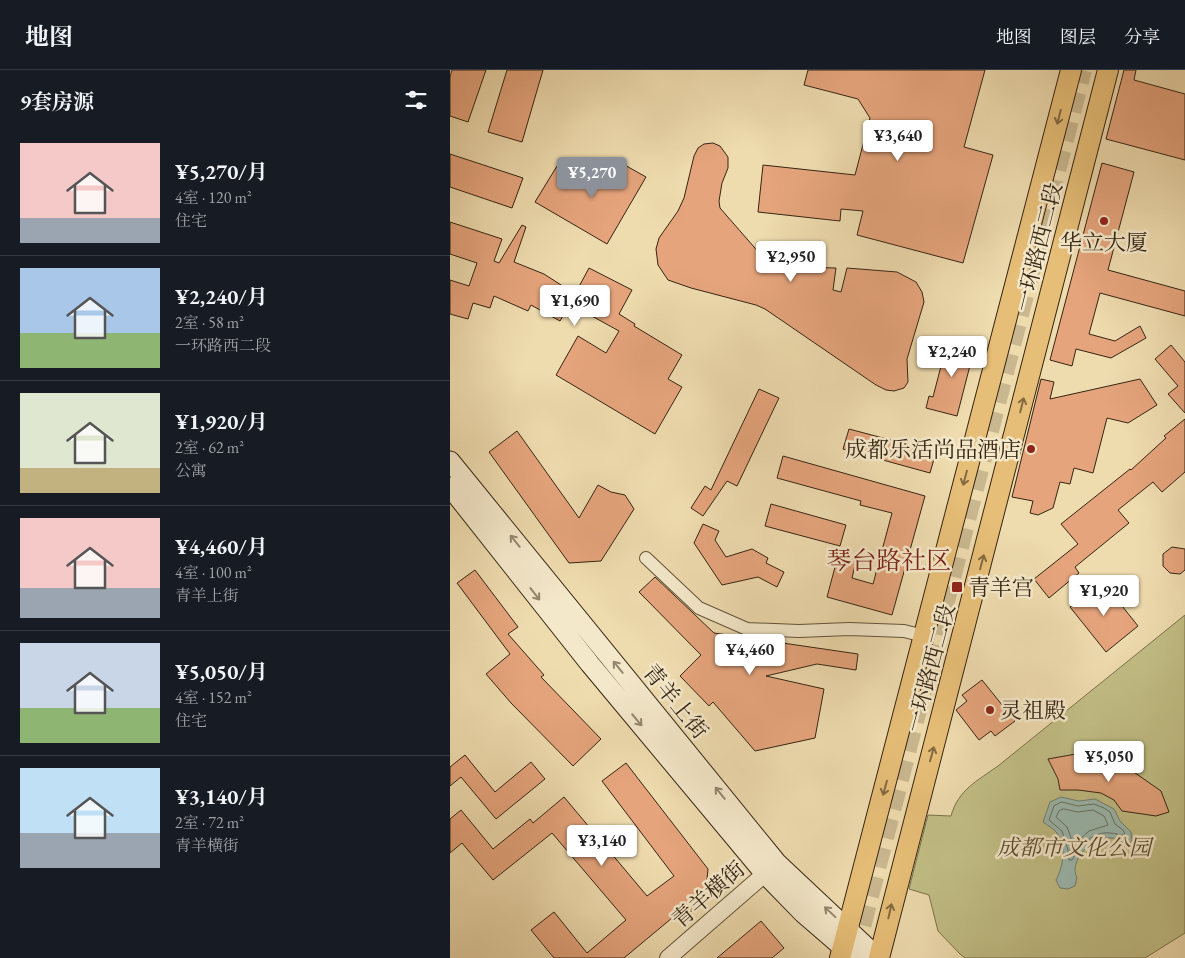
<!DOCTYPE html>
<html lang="zh">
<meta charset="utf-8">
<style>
body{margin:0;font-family:"EB Garamond","Noto Serif SC",serif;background:#20242c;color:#f1f3f6;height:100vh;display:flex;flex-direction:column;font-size:19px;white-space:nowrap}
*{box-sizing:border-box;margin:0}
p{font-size:16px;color:#9ea1a6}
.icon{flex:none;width:28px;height:28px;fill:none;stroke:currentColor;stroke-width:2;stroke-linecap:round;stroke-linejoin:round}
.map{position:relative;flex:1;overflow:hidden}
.sheet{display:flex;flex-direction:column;background:#171b24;width:450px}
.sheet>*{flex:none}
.price{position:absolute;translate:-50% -42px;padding:0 11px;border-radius:5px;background:#fff;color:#222;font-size:16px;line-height:32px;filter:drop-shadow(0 1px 2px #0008)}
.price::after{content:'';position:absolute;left:50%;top:30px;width:15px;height:11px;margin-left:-8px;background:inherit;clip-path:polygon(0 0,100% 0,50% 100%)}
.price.on{background:#8c9099;color:#fff}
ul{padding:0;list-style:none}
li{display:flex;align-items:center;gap:15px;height:125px;padding:0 20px}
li+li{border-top:1px solid #363941}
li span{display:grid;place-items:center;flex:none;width:140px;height:100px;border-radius:0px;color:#555}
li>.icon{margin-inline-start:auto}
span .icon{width:60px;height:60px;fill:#fffc;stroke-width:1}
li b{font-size:21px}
h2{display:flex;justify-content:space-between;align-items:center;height:60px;padding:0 20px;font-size:21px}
header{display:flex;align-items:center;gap:30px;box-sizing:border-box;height:70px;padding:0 25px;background:#171b24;border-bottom:1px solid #363941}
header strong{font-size:24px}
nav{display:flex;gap:28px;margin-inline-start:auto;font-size:18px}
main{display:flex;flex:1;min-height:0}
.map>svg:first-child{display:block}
.green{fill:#c1be85;stroke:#7b724c}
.water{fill:#9bbab1;stroke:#727e72}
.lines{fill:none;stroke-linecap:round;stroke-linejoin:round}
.shore{stroke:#687062;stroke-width:1}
.building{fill:#e5a47c;stroke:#352514}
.primary-tunnel{stroke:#c9b78f;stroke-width:20;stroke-dasharray:20 10;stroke-linecap:butt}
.minor-casing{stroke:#63523a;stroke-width:14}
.tertiary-casing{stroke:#63523a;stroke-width:18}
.secondary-casing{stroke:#352514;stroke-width:21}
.primary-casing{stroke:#352514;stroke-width:22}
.minor{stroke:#f4e8ca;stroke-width:12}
.tertiary{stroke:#f4e8ca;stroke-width:16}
.secondary{stroke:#f4e8ca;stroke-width:19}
.primary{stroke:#e7be77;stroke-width:20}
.oneway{stroke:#856a41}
.oneway2{stroke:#94866f}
.poi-dot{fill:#8f2418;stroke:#f4e8ca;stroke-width:2}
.labels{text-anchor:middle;stroke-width:5;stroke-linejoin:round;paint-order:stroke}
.poi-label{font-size:22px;fill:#352514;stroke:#f4e8ca;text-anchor:start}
.street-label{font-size:22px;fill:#352514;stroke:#f4e8ca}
.park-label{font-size:22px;font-style:italic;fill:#584b30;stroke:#f4e8ca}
.quarter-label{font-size:25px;fill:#7a1f14;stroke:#f4e8ca}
</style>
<header>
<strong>地图</strong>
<nav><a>地图</a><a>图层</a><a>分享</a></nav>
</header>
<main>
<section class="sheet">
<h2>9套房源<svg class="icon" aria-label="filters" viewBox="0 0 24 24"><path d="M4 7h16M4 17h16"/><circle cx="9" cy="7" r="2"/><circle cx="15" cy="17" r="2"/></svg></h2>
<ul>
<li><span style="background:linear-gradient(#f6c9c9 75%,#9aa5b1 0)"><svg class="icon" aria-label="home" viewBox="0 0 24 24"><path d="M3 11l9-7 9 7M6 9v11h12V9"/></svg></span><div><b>¥5,270/月</b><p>4室 · 120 m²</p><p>住宅</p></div></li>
<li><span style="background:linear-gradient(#a9c7e8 65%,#8fb573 0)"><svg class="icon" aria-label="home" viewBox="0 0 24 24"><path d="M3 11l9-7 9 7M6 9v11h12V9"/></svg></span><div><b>¥2,240/月</b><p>2室 · 58 m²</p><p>一环路西二段</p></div></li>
<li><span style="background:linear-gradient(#dfe7d0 75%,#c2b280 0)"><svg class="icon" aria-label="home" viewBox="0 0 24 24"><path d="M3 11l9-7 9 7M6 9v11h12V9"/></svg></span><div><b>¥1,920/月</b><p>2室 · 62 m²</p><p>公寓</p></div></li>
<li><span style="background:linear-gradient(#f6c9c9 70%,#9aa5b1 0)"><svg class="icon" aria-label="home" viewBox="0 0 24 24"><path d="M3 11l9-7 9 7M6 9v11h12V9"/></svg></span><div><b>¥4,460/月</b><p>4室 · 100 m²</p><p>青羊上街</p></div></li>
<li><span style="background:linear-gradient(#c9d6e8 65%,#8fb573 0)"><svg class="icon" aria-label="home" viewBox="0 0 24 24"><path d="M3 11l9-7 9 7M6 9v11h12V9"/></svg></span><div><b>¥5,050/月</b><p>4室 · 152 m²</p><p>住宅</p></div></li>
<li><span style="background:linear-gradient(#bfe0f5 65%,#9aa5b1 0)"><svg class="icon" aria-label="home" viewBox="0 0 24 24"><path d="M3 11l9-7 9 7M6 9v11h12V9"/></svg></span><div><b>¥3,140/月</b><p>2室 · 72 m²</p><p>青羊横街</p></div></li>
</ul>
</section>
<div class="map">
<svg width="735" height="888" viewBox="0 0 735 888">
<rect width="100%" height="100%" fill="#eedbae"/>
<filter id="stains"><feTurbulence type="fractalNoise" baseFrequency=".004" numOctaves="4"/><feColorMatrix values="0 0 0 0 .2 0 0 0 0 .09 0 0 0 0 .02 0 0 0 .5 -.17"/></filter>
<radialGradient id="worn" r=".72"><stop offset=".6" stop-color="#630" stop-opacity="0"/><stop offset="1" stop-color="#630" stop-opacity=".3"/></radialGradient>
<path class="green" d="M735,545V863L695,888H515L510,884L488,861L479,825L459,819L478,745L501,746C508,720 527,711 548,696Z"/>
<path class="water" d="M611,727L629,731L645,729L664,739L670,751L681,762L682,770L678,776C672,772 667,768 660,768C642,766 618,791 627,808L625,816L618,819L610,818L606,810C613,797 617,776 607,763C604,759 597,755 593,752L600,732Z"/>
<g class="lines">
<path class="shore" d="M612,732L628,736L644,734L654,738L660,742L665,754L673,760L675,765C670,766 666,763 660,763C642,761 630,776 622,790H619L618,780L612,761L599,750L604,736Z
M614,739L628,742L643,740L654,746L658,755L639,761L626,773H623L617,757L606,747L609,741Z"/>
</g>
<path class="building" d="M2,0H36L18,52L0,46V7Z
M57,0H93L72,72L38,62Z
M358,0H535L514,77L543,85L513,193L407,165L413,141L391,139L390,151L308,142L313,95L405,105L420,48L408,29L354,15Z
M674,0H686L684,10L735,24V90L656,69Z
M263,73L270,76L278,87V98L272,113L269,131L270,138L311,185L328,193L345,197L386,198L383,220L391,222L397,198L447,202L466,212L472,222L474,232L457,289L458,312L454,318L444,321L436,320L426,315L315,239L306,235L241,218L218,210L208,195L206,179L209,168L228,141L234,128L244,86L248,78L254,74Z
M0,84L73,108L62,138L0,117Z
M164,89L196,107L157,174L85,132L107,96L146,118Z
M652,93L684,102L658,200L735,221V246L650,223L639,264L665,271L690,256L696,268L661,288L626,279L622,296L600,290Z
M0,152L52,169L44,191L49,193L72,155L76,157L64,192L94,204L125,224L139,198L182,220L169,244L185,254L184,256L232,285L218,309L232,317L205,364L106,305L128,266L156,283L169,261L120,234L110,251L81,235L78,241L44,226L40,238L23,233L18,249L0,244V210L19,216L27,193L0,184Z
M498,269L525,276L507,346L476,338L479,326L483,327Z
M721,275L735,292V343L718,324L728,316L705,289Z
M591,309L604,312L600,329L690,309L707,335L678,353L657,348L643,403L624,398L620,414L610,412L603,438L588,445L580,443L583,431L562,427Z
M309,319L329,328L287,416L277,411L253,446L241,438L255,416L261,420Z
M735,349V402L712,422L703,412L668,440L679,453L625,497L629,503L599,528L584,509L628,474L611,454L680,399L681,400L716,368L714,366Z
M399,359L486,382L480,403L393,379Z
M67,361L129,448L148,415L161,422L175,425L184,439L151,491L119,493L39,382Z
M333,386L475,426L442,545L377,527L389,482L407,487L402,508L423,514L442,443L410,435L411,431L327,408Z
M321,434L396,455L390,476L315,456Z
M253,454L269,461L265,470L276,487L302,479L318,488L316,493L334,502L327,517L308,507L272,515L244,473Z
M722,477L735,479V500L730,504L720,503L713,496V484Z
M25,500L68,557L58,564L94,605L91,607L151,669L123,696L61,633L36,604L60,584L7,513Z
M205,507L264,563L408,584L406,600L367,594L316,606L374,619L365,668L305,681L263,632L259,636L230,606L251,585L189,522Z
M653,512L688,556L656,582L620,537Z
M532,610L565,651L545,666L541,661L529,670L506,640L517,631L512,625Z
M626,684L642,685L660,690L678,698L711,721L719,742L706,746L672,741L664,730L651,723L628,720H610L608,709L598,689Z
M15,685L45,722L81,692L95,709L46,749L11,707L0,716V697Z
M176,693L258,799L255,831L232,848L228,843L174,888H104L81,860L104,842L137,883L176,850L102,763L43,810L12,773L0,783V749L11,740L43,779L80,749L83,753L114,727L197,826L224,806L152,711Z
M311,851L334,878L322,888H267Z"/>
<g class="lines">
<path class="primary-tunnel" d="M404,884L632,0"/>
<defs>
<path id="minor" d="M196,488L249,538L297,559L349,561L399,559L454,561L474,566"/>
<path id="tertiary" d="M218,888L324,796"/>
<path id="secondary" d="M0,391L327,793L428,888
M0,417L140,594L315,804L353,843L405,888"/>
<path id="primary" d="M390,888L621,0
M429,888L658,0"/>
</defs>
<use href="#minor" class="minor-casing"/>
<use href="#tertiary" class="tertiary-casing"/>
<use href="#secondary" class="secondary-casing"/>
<use href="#primary" class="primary-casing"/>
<use href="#minor" class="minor"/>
<use href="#tertiary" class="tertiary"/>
<use href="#secondary" class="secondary"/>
<use href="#primary" class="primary"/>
</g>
<defs><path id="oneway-shaft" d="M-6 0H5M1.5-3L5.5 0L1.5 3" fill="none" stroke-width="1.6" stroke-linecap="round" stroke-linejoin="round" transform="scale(1.25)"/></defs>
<g class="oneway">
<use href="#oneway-shaft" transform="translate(609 47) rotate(104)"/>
<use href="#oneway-shaft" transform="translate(572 335) rotate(-76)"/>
<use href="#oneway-shaft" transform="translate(515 408) rotate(105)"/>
<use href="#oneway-shaft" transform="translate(532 492) rotate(-75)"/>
<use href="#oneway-shaft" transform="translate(482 684) rotate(-75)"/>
<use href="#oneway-shaft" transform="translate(435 718) rotate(105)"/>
<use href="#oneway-shaft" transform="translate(440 841) rotate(-77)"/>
</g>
<g class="oneway2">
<use href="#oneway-shaft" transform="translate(65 471) rotate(-129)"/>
<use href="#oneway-shaft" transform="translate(85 524) rotate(52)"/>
<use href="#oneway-shaft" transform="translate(168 597) rotate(-129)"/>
<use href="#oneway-shaft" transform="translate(187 650) rotate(50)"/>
<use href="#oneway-shaft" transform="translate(270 723) rotate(-129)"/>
<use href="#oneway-shaft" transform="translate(380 842) rotate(-137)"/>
</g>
<g class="poi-dot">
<circle cx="654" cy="151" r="5"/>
<circle cx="581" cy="379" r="5"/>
<rect x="501" y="511" width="12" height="12" rx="2.5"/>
<circle cx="540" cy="640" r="5"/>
</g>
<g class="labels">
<g class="poi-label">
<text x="654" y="180" text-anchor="middle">华立大厦</text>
<text x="571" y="387" text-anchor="end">成都乐活尚品酒店</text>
<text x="518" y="525">青羊宫</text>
<text x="550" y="648">灵祖殿</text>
</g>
<g class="street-label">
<text transform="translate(588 177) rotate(-76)" y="8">一环路西二段</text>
<text transform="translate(480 598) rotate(-75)" y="8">一环路西二段</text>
<text transform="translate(226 631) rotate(51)" y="8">青羊上街</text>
<text transform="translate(258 824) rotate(-41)" y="8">青羊横街</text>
</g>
<g class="park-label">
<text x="624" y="785">成都市文化公园</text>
</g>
<g class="quarter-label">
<text x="439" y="499">琴台路社区</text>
</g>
</g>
<rect width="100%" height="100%" filter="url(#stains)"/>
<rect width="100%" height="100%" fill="url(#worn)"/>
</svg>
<b class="price" style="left:448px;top:92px">¥3,640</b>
<b class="price on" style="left:142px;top:129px">¥5,270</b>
<b class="price" style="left:341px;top:213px">¥2,950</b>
<b class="price" style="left:125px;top:257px">¥1,690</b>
<b class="price" style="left:502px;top:308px">¥2,240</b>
<b class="price" style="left:654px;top:547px">¥1,920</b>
<b class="price" style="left:300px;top:606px">¥4,460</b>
<b class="price" style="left:659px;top:713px">¥5,050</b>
<b class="price" style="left:152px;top:797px">¥3,140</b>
</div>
</main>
